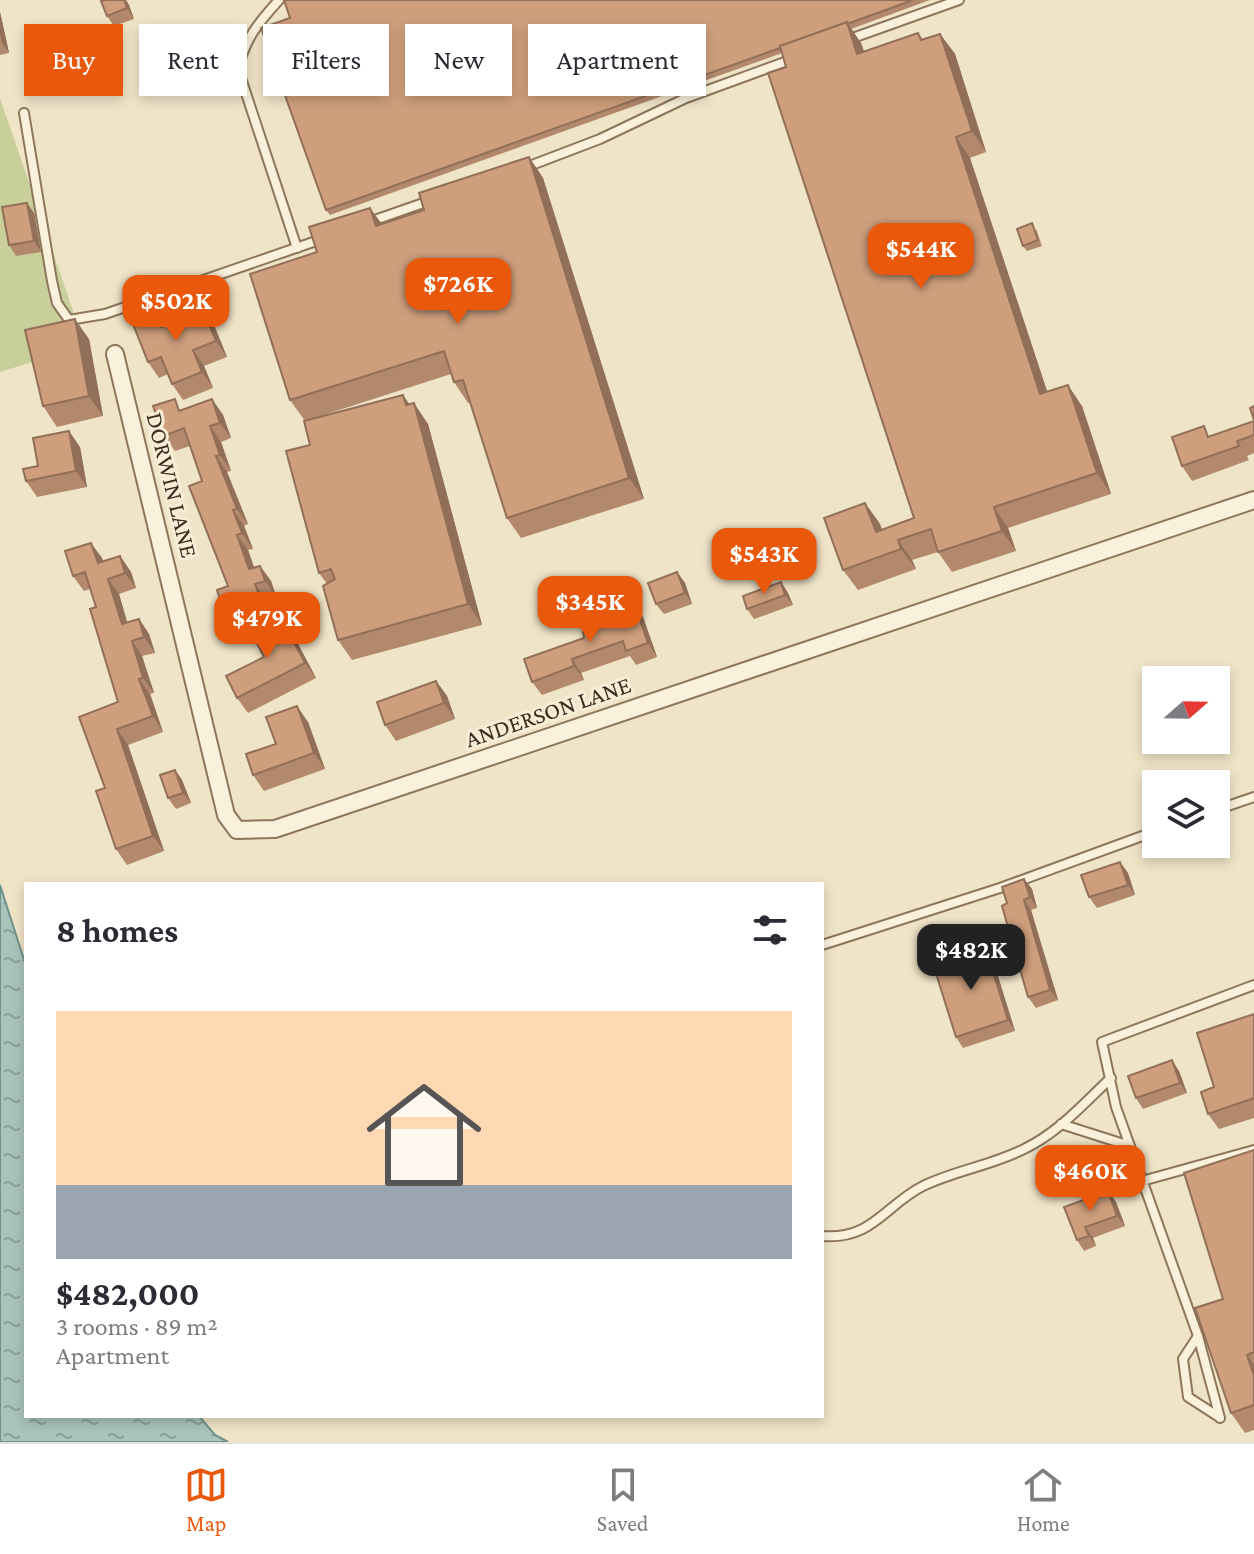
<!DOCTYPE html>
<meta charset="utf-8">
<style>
body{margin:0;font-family:"Crimson Pro",serif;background:#f7f7f7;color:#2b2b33;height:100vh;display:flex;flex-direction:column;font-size:30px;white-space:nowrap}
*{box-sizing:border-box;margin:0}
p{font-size:26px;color:#7c7c81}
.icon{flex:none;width:44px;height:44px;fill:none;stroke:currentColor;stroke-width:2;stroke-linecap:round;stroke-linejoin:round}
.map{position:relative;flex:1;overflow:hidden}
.side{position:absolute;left:24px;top:882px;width:800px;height:536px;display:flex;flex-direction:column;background:#fff;border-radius:0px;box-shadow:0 4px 12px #0003}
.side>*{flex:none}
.guide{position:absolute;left:24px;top:24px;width:800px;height:72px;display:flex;gap:16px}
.needle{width:52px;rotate:70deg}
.fabs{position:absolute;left:1142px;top:666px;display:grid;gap:16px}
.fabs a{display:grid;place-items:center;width:88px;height:88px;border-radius:0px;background:#fff;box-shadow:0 4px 12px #0003;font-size:40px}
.price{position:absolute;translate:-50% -68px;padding:0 18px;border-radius:16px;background:#ea580c;color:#fff;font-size:26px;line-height:52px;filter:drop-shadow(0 2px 4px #0008)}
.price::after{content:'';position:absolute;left:50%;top:48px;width:24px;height:18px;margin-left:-12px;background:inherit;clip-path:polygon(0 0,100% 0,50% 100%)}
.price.active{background:#222;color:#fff}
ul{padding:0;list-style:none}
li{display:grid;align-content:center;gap:16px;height:424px;padding:0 32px}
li+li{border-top:2px solid #e1e1e2}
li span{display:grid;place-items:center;height:248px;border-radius:0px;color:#555}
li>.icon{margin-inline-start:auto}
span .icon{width:144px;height:144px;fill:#fffc;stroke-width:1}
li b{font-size:34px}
h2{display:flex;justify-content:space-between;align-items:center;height:96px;padding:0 32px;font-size:34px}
.pill{padding:0 28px;border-radius:0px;background:#fff;box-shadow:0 4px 12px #0003;font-size:28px;line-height:72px}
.pill.active{background:#ea580c;color:#fff}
.dock{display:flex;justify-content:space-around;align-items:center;height:112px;border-top:2px solid #e1e1e2;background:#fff;font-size:22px;color:#7c7c81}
.dock a{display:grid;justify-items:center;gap:4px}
.dock .active{color:#ea580c}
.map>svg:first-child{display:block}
.green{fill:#c9cf9b}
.water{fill:url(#water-ripples);stroke:#6f938a;stroke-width:2}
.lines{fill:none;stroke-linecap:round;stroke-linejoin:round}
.service-casing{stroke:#8d765c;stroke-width:12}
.minor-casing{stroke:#8d765c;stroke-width:20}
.service{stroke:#faf1dc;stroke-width:8}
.minor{stroke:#faf1dc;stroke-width:16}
.wall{fill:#b2896c}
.shaded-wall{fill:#916f58}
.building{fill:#cf9f7d;stroke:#916f58;stroke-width:2}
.labels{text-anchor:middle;stroke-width:6;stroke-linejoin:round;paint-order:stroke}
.street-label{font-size:24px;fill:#3d2e20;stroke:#f7eed8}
</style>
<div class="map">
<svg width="1254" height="1442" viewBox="0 0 1254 1442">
<defs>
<pattern id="water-ripples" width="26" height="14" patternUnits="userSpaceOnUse" patternTransform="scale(2)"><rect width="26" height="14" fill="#a9c4bc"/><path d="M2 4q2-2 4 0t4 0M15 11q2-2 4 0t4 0" fill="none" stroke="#8ba098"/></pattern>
</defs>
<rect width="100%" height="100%" fill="#f0e4c8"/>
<path class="green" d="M0,98L85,346L0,372Z"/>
<path class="water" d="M0,885L26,966V1416H199L215,1435L228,1442H0Z"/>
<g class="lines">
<defs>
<path id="service" d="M279,0C258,23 245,39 238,69L297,248
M847,40L959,0
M24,113L52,281L57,303L69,320L105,314L322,239
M524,168L600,139L686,98L793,59
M369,222L432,200
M1216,810L1254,797
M822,945L1000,888L1156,831
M1061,1124L1130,1146
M1142,1181L1254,1150
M822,1236C873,1240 885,1205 923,1186C956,1170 994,1165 1026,1148C1059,1132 1085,1102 1111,1078
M1198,1336L1183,1359L1188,1397L1219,1417
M1220,1418L1198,1336L1116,1107L1102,1042L1254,985"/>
<path id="minor" d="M115,354L226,815L237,830L275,829L1254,500"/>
</defs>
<use href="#service" class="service-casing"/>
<use href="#minor" class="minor-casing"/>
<use href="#service" class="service"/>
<use href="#minor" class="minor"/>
</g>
<path class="wall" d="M105,0H126L129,5L134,19L114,26L107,16Z
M284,0H930L851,29L861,43L864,51L918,33L923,40L940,34L955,54L986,152L970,158L1047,392L1082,406L1111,494L1008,528L1016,551L952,572L938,552L912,560L916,569L858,590L843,570L865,503L880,524L882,530L914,518L782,53L330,215L326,210L290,18Z
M0,12L9,53L0,55Z
M529,157L543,178L644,499L521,538L507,518L470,403H468L454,382L451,374L305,421L290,400L317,252L382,224L424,210Z
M34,213L41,252L16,256L9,245Z
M1036,229L1042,246L1027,251L1023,246Z
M203,310L214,325L227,357L204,366L213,388L183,400L172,384L168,374L159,378L148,362L156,314L163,326Z
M89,339L103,416L57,427L43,406Z
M212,399L223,415L231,438L221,442L231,471L227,472L248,524L244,526L253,549L248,550L254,567L260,566L271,581L276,596L266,600L272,615L235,628L224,612L228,586L202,481L190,446L175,451L164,436L183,410Z
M409,404L428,424L482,625L352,660L338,640L327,584L319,573L310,445Z
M1254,421V453L1247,456L1249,460L1192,481L1182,466L1212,436Z
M80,447L87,487L37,497L26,481L38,466Z
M120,556L131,572L136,588L119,594L127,622L139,619L149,634L155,653L142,656L154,693L150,694L163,732L128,745L164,851L127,865L116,849L105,788L118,702L96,607L90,589L84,591L73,576L102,558L103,562Z
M677,572L685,583L692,604L664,614L656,604Z
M781,582L788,593L793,605L754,619L747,609Z
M643,617L657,657L636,665L630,656L581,673L584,680L542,695L532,682Z
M286,627L297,642L316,678L248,713L237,698L264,657L278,631Z
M436,681L447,696L455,719L396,741L385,725Z
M308,722L325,769L264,791L253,775L276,744Z
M175,770L182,780L191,803L176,809L168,798Z
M1120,862L1128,873L1135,895L1097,908L1089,897Z
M1024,879L1032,889L1037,908L1031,910L1058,1000L1036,1008L1028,997L1007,903Z
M985,946L992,957L1015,1031L963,1048L956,1037Z
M1254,1014V1118L1219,1129L1208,1114L1214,1087Z
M1179,1071L1187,1093L1143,1109L1136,1098Z
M1254,1150V1430L1245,1433L1231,1413L1223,1299Z
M1108,1191L1116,1202L1125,1226L1093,1238L1096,1246L1084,1251L1077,1240Z"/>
<path class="shaded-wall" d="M124,0H126L129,5L134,19L127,8Z
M0,12L9,53L2,43L0,34Z
M847,22L861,43L871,74L857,54Z
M940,34L955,54L986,152L972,131Z
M956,137L970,158L1055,415L1040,394Z
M529,157L543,178L644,499L629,478Z
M27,203L34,213L41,252L34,241Z
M370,208L385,228L376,226Z
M203,310L214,325L227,357L216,341Z
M75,319L89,339L103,416L89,396Z
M193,350L204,366L213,388L202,372Z
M1068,385L1082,406L1111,494L1097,473Z
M403,395L417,415L414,403L428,424L482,625L468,604Z
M212,399L223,415L231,438L220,423Z
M210,426L221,442L231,471L220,455Z
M69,431L80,447L87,487L76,471Z
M216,456L227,472L248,524L237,509Z
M865,503L880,524L890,552L876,532Z
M994,507L1008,528L1016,551L1002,531Z
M233,510L244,526L253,549L242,533Z
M237,535L248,550L260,585L249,569Z
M898,540L912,560L916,569L901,549Z
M91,543L102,558L109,579L98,563Z
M120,556L131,572L136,588L125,573Z
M260,566L271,581L276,596L265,581Z
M677,572L685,583L692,604L685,593Z
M108,579L119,594L132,639L122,624Z
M781,582L788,593L793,605L785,595Z
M255,584L266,600L272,615L261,600Z
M634,604L643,617L657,657L648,643Z
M139,619L149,634L155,653L144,637Z
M286,627L297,642L316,678L305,663Z
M132,641L142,656L154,693L143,678Z
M572,659L581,673L584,680L574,666Z
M139,679L150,694L163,732L153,716Z
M436,681L447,696L455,719L444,703Z
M297,706L308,722L325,769L314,753Z
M117,729L128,745L164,851L153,836Z
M175,770L182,780L191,803L183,793Z
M1120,862L1128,873L1135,895L1128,885Z
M1024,879L1032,889L1037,908L1030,897Z
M1024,900L1031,910L1058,1000L1050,990Z
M985,946L992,957L1015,1031L1008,1020Z
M1172,1060L1179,1071L1187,1093L1180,1083Z
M1108,1191L1116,1202L1125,1226L1117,1216Z
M1085,1227L1093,1238L1096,1246L1089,1236Z
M1247,1355L1254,1365V1376Z"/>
<path class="building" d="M105,0H124L127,8L107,16L101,1Z
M284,0H913L847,24V22L780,46V48L326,210L261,28L290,18Z
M847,22L857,54L918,33L921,40L940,34L972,131L956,137L1040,394L1068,385L1097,473L994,507L1002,531L938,552L931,529L898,540L901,549L843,570L824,518L865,503L876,532L914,518L768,73L786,67L780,46Z
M529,157L629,478L507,518L463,380L454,382L444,351L290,400L250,274L317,252L309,227L370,208L376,226L424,210L419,193Z
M27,203L34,241L9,245L2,207Z
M1032,223L1038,240L1023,246L1017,229Z
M203,310L216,341L193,350L202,372L172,384L161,357L148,362L133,324L156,314L161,327Z
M75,319L89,396L43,406L25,330Z
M403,395L406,405L414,403L468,604L338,640L323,586L335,579L331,569L319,573L286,451L310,445L304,421Z
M175,399L179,411L212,399L220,423L210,426L220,455L216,456L237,509L233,510L242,533L237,535L249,569L260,566L265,581L255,584L261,600L224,612L217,590L228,586L189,486L202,481L184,428L164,436L153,406Z
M1254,406V420L1250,408Z
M1254,421V435L1237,441L1239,446L1182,466L1172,437L1204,426L1208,437Z
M69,431L76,471L26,481L23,469L38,466L33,438Z
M91,543L98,563L120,556L125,573L108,579L122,624L139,619L144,637L132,641L143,678L139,679L153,716L117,729L153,836L116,849L96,791L105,788L79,717L118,702L90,609L96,607L85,572L73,576L65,551Z
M677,572L685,593L656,604L648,583Z
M781,582L785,595L747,609L743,596Z
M634,604L648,643L626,651L623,641L572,659L574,666L532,682L524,659L584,638L583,632L619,619L615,610Z
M271,621L276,632L286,627L305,663L237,698L226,676L264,657L251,631Z
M436,681L444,703L385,725L377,702Z
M297,706L314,753L253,775L246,754L276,744L266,717Z
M175,770L183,793L168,798L160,775Z
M1120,862L1128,885L1089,897L1081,875Z
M1024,879L1030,897L1024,900L1050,990L1028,997L1002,906L1007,903L1002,887Z
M985,946L1008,1020L956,1037L933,964Z
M1254,1014V1098L1208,1114L1201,1092L1214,1087L1197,1033Z
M1172,1060L1180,1083L1136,1098L1128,1076Z
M1254,1150V1352L1247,1355L1254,1376V1405L1231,1413L1195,1308L1223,1299L1184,1173Z
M1108,1191L1117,1216L1085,1227L1089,1236L1077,1240L1064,1207Z"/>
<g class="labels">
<g class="street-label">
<text transform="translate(172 485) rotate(76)" y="8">DORWIN LANE</text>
<text transform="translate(548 712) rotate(-19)" y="8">ANDERSON LANE</text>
</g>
</g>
</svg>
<div class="fabs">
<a><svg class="needle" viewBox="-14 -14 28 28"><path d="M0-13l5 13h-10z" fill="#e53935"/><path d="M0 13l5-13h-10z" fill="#7c7c81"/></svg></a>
<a><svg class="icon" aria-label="layers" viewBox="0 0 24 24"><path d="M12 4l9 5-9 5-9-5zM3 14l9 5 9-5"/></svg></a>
</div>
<b class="price" style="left:921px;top:291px">$544K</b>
<b class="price" style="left:458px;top:326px">$726K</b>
<b class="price" style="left:176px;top:343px">$502K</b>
<b class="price" style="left:764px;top:596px">$543K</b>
<b class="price" style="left:590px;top:644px">$345K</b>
<b class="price" style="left:267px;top:660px">$479K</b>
<b class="price active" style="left:971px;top:992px">$482K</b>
<b class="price" style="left:1090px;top:1213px">$460K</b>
<div class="guide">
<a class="pill active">Buy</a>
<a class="pill">Rent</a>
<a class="pill">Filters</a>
<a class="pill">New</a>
<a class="pill">Apartment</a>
</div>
<section class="side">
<h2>8 homes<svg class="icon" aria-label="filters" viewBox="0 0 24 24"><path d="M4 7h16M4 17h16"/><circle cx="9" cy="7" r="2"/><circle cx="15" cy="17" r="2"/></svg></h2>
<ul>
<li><span style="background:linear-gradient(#ffd9b3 70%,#9aa5b1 0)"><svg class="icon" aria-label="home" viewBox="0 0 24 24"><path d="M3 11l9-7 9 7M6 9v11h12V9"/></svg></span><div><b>$482,000</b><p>3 rooms · 89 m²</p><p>Apartment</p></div></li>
</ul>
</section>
</div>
<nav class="dock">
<a class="active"><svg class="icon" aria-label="map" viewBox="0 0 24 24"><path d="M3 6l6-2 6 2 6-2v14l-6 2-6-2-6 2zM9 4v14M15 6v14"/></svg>Map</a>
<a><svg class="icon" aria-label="saved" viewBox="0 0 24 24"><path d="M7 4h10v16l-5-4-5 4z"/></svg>Saved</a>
<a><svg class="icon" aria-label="home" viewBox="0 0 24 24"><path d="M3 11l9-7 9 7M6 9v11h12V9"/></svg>Home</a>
</nav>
